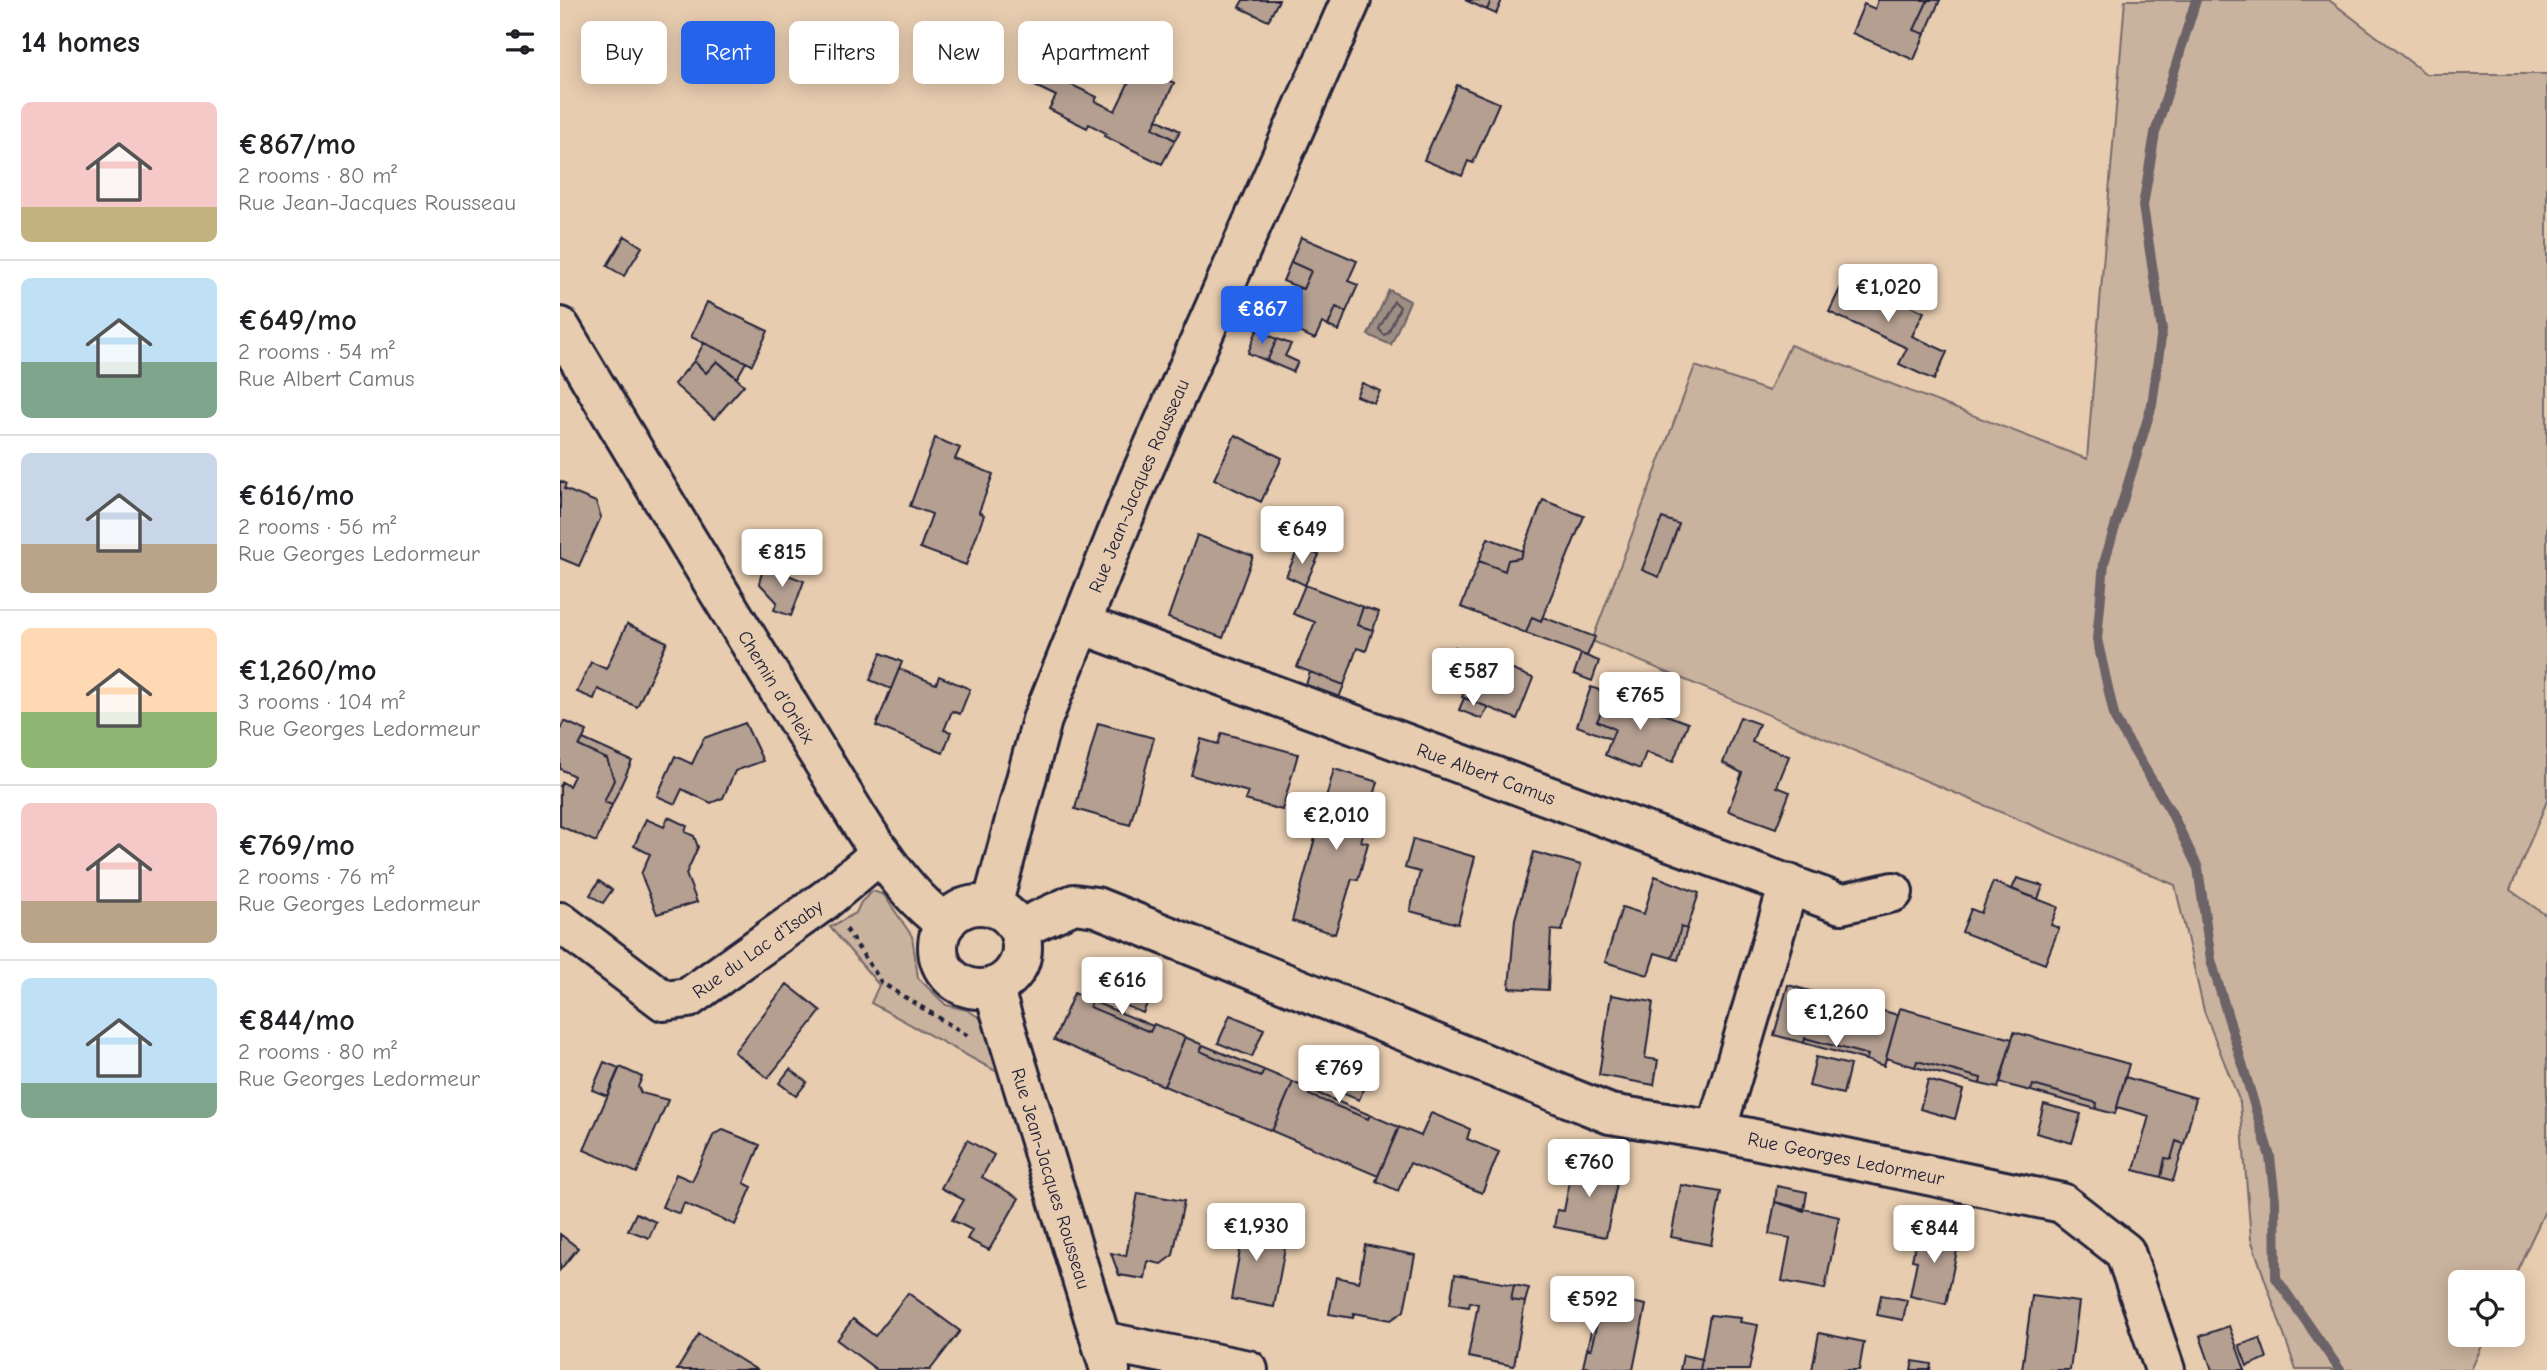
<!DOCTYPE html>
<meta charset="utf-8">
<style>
body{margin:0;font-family:"Comic Neue",sans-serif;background:#f2f2f2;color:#202124;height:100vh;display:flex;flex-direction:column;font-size:26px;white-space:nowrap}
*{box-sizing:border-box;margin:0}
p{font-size:23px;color:#757577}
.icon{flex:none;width:38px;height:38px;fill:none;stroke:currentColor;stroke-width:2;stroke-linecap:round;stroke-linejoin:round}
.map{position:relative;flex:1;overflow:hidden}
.panel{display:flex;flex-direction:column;background:#fff;width:560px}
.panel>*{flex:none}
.hud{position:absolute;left:21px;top:21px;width:665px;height:63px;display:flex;gap:14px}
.fabs{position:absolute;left:1888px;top:1270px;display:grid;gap:14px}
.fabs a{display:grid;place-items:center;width:77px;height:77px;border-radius:10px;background:#fff;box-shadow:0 4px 18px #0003;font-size:35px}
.price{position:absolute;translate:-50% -60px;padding:0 16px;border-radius:7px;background:#fff;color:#222;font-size:23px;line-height:46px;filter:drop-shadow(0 2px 4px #0008)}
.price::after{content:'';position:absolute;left:50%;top:42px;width:21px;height:16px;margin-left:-10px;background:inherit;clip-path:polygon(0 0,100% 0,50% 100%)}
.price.on{background:#2563eb;color:#fff}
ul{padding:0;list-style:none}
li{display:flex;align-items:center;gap:21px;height:175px;padding:0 21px}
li+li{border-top:2px solid #e0e0e0}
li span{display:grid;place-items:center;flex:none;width:196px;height:140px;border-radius:10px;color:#555}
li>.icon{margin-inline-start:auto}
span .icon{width:84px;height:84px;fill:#fffc;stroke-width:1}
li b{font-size:30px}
h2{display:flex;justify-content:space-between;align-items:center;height:84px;padding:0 21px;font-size:30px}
.chip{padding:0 24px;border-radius:10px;background:#fff;box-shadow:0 4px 18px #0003;font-size:24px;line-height:63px}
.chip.on{background:#2563eb;color:#fff}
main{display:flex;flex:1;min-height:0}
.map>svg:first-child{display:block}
.green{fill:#cab39e;stroke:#766a6c;stroke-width:2}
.water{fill:#9e8e84;stroke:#6c6367;stroke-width:2}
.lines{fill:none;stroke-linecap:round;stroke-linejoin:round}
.shore{stroke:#544d58;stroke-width:2}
.stream{stroke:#6c6367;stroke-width:10}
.building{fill:#b49f91;stroke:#22223b;stroke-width:2}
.minor-casing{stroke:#22223b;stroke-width:44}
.path{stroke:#22223b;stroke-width:4.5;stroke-dasharray:5 5;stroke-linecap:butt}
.minor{stroke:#e7ccaf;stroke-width:38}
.labels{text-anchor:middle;stroke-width:6;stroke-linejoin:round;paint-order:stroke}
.street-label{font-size:19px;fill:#22223b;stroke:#e7ccaf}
</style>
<main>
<section class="panel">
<h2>14 homes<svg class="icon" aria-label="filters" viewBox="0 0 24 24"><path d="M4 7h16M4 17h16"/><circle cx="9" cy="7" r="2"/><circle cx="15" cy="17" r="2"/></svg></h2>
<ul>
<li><span style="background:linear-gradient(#f6c9c9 75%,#c2b280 0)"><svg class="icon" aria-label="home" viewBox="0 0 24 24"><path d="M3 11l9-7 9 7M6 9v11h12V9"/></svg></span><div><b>€867/mo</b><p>2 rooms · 80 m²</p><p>Rue Jean-Jacques Rousseau</p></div></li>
<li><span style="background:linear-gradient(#bfe0f5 60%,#7fa58c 0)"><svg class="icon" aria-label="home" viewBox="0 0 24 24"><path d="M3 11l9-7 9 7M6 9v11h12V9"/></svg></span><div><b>€649/mo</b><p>2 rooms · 54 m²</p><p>Rue Albert Camus</p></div></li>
<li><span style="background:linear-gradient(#c9d6e8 65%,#b9a48a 0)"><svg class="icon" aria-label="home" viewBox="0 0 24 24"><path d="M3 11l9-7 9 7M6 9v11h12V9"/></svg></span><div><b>€616/mo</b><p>2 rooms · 56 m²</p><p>Rue Georges Ledormeur</p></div></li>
<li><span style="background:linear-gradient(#ffd9b3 60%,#8fb573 0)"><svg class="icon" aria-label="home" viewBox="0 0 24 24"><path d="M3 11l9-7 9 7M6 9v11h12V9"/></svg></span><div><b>€1,260/mo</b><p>3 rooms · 104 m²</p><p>Rue Georges Ledormeur</p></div></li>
<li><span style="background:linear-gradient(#f6c9c9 70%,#b9a48a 0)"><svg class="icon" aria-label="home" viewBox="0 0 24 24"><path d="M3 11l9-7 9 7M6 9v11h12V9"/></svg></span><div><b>€769/mo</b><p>2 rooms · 76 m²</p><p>Rue Georges Ledormeur</p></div></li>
<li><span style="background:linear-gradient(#bfe0f5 75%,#7fa58c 0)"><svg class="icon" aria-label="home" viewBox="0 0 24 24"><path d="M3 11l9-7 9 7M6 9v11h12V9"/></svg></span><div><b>€844/mo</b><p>2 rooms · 80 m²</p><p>Rue Georges Ledormeur</p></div></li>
</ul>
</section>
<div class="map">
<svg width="1987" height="1370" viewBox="0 0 1987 1370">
<rect width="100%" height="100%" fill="#e7ccaf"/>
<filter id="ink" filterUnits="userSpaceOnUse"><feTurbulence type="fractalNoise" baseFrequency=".0143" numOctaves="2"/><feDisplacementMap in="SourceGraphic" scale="14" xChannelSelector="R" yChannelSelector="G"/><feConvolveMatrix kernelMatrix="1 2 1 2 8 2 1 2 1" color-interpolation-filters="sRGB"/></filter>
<g filter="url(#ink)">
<path class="green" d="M1565,0H1769L1866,74H1987V801L1950,890L1987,916V1207L1951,1283H1900V1335H1927L1911,1370H1736L1691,1239L1680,1102L1644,1011L1615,885L1032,641L1135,366L1209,391L1230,345L1527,459Z
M313,891L324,895L352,936L358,978L386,1005L407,1010L420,1018L441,1074L311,1003L319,985L270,927L296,913L301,902Z"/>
<path class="water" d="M829,290L850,301L831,345L808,335Z"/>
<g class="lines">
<path class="shore" d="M834,301L840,307L828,333L824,335L819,329Z"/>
<path class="stream" d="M1636,0L1595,133L1583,206L1602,330L1592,405L1544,563L1537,639L1555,719L1611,812L1638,868L1651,960L1710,1157L1715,1200L1716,1278L1780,1370"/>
</g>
<path class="building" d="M683,0H719L708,21L679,7Z
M905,0H931L927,10Z
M931,0H942L936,14L927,10Z
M1318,0H1368L1354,30L1365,34L1354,60L1292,33L1304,4L1315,9Z
M1368,0H1380L1365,34L1354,30Z
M577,65L614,83L593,128L615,140L602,164L544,136L546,133L529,124L527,128L489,109L496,96L475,86L483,71L537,97L535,101L555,111Z
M897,85L939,103L913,163L908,161L902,176L864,160Z
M597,119L620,131L615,140L593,128Z
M65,236L82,247L64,276L47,266Z
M741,237L797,261L788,281L798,285L786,312L776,307L768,326L762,323L755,339L719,324L727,304L731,306L739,288L743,289L751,271L731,262Z
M731,262L751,271L743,289L723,281Z
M1286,276L1364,312L1352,336L1387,352L1374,380L1339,364L1347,348L1269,312Z
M147,302L208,331L192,365L131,337Z
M776,307L786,312L779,331L768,326Z
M697,330L717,339L707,361L688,353Z
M717,339L731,344L725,356L738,362L733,372L707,361Z
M144,343L186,362L177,378L157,361L146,373L134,361Z
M134,361L146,373L157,361L184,385L154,419L114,384Z
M802,383L820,391L814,403L796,396Z
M675,435L722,458L701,502L654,479Z
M375,438L400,448L395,459L433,474L419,512L424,515L406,565L360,548L372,514L350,506Z
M0,481L6,484L4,489L36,502L41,517L19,566L0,558Z
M983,500L1024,516L981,621L972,617L966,633L901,607L919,561L945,571L948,560L960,558Z
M1102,518L1119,524L1099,577L1082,570Z
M740,523L761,533L752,552L730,544Z
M637,535L693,556L663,638L608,618Z
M928,538L963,551L960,558L948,560L945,571L919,561Z
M739,547L759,555L745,585L726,576Z
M204,566L244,581L231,616L214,610L217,602L199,583Z
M745,585L803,607L797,625L813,630L806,651L797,648L784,685L737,667L755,622L733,614Z
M803,607L819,612L813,630L797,625Z
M972,617L981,621L983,617L1035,637L1027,656L966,633Z
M67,624L107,642L77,707L38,689L34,699L17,692L31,662L46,669Z
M895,647L973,678L957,719L902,697L908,681L885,672Z
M321,653L342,662L331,689L310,680Z
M1021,654L1039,661L1032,681L1014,674Z
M339,669L376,684L379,676L410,689L400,714L392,711L384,730L391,732L383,753L316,726Z
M750,672L784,685L778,700L745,688Z
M1031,687L1050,694L1037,721L1055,729L1051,739L1017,726Z
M1050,694L1128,723L1113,762L1086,752L1080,769L1045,755L1055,729L1037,721Z
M904,698L928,707L922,719L899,710Z
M1180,717L1199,724L1192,742L1229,756L1217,787L1230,792L1216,828L1168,811L1182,773L1163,763Z
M4,721L27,731L19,746L47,759L54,780L44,802L52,805L36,842L0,826V786L2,782L9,786L14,776L0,769V730Z
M185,723L203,761L175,771L163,798L151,803L122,789L115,804L97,796L115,756L132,764L144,738Z
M538,723L594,738L570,825L515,809Z
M662,733L738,754L722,810L685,800L688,792L631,775L641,739L658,744Z
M23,739L72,761L52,805L44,802L54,780L47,759L19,746Z
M774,769L818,782L801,841L808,843L798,880L792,879L775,934L732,921Z
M108,817L127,826L125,832L134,836L138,847L126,874L137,902L97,914L81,874L90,854L74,846L86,819L104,827Z
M853,839L915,857L898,924L850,911L860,872L845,868Z
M974,852L1021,865L1002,931L991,930L988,990L949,988L955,919Z
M1095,876L1139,893L1127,929L1121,927L1112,958L1095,953L1088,975L1045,962L1062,907L1084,914Z
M1457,878L1483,886L1478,899L1452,889Z
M39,881L52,890L43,903L30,895Z
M1433,882L1498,907L1491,925L1499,928L1485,964L1402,932L1411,909L1421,913Z
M1121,927L1127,929L1118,960L1112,958Z
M560,971L595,985L583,1013L549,999Z
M227,984L261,1011L208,1078L174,1052Z
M1228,985L1338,1015L1324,1066L1306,1060L1308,1055L1245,1038L1244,1043L1214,1035Z
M514,993L532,1001L530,1007L590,1032L594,1024L625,1037L604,1086L494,1040Z
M1051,995L1093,1002L1085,1058L1098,1060L1094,1085L1039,1075Z
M532,1001L593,1026L590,1032L530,1007Z
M1340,1008L1452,1039L1438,1088L1420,1084L1421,1078L1357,1061L1355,1067L1326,1058Z
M670,1015L704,1029L692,1057L658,1043Z
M1454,1032L1569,1064L1555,1114L1536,1109L1537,1103L1473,1085L1471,1091L1440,1083Z
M625,1037L643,1045L640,1051L701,1077L704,1070L733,1082L712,1131L604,1086Z
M1245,1038L1308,1055L1306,1060L1244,1043Z
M643,1045L704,1070L701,1077L640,1051Z
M1256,1057L1290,1065L1283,1094L1249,1086Z
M779,1059L811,1072L799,1100L767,1087Z
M1357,1061L1421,1078L1420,1084L1355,1067Z
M44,1062L59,1068L47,1096L32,1090Z
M60,1067L82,1077L78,1087L81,1093L108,1100L77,1173L24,1150Z
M230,1069L247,1082L236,1096L219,1083Z
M1565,1077L1636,1098L1624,1144L1616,1141L1611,1159L1605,1158L1601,1177L1574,1170L1589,1116L1557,1107Z
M1368,1080L1403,1090L1395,1119L1360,1109Z
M733,1082L750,1090L749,1095L808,1119L810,1115L839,1127L818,1176L712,1131Z
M1473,1085L1537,1103L1536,1109L1471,1091Z
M750,1090L810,1115L808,1119L749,1095Z
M1484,1104L1521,1114L1512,1143L1476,1133Z
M871,1113L910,1129L907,1139L939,1152L922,1193L850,1163L838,1191L816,1181L839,1127L861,1136Z
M163,1130L200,1145L184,1183L192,1187L175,1225L124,1203L120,1214L102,1207L116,1174L132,1181L154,1134Z
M407,1140L434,1155L422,1177L459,1198L429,1250L407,1239L412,1230L392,1220L404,1200L381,1188Z
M1616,1141L1624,1144L1613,1181L1601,1177L1605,1158L1611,1159Z
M1014,1159L1060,1168L1046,1237L994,1227L997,1210L1004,1211Z
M1121,1185L1161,1192L1151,1245L1111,1237Z
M1217,1186L1247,1192L1244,1211L1215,1202Z
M578,1193L624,1201L613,1255L601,1264L588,1261L585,1279L559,1275L551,1253L566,1256Z
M1215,1202L1279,1217L1265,1289L1222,1281L1230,1238L1209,1234Z
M76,1213L96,1222L89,1238L68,1230Z
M668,1218L686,1221L685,1229L727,1237L714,1307L671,1299L681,1245L663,1242Z
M1359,1227L1400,1236L1386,1304L1350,1296L1357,1261L1352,1260Z
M0,1234L18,1248L0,1270Z
M805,1245L855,1255L844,1311L831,1320L794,1313L793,1318L769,1314L776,1277L799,1282Z
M895,1274L954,1285L951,1300L965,1302L954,1366L908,1357L918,1304L910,1302L909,1307L890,1304Z
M954,1285L969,1288L965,1302L951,1300Z
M348,1293L400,1331L370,1370H317L277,1340L293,1319L315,1336Z
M1038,1295L1086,1305L1073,1370L1023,1367L1027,1349H1031L1037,1323L1033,1322Z
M1321,1295L1347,1300L1343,1320L1317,1315Z
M1472,1296L1519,1302L1510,1370H1462Z
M1150,1315L1181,1318L1180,1322L1198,1325L1189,1370H1140Z
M1033,1322L1037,1323L1031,1349H1027Z
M1669,1326L1685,1370H1652L1640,1336Z
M1259,1333L1304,1342L1299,1370H1252Z
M139,1334L197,1370H117Z
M1700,1338L1707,1358L1687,1366L1679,1345Z
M1123,1355L1142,1359L1140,1370H1120Z
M1353,1361L1371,1364L1370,1370H1351Z"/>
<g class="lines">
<defs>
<g id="minor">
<path id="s1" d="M0,327C84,469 169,610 256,750C289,802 335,891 386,923"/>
<path id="s2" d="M521,624L1281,904L1333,892"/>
<circle cx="420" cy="947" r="42"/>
<path id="s3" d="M432,906L482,720L577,484L791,0"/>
<path id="s4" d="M0,922L104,1001L128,998L265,900L321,853"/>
<path id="s5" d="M459,929L514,904L536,907L1050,1114L1156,1131L1502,1203L1565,1252L1605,1370"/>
<path id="s6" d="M433,987L550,1370"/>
<path d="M1156,1131L1229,884"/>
<path d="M541,1341L688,1370"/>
</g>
</defs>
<use href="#minor" class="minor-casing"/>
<path class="path" d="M286,929L322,983L408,1036"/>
<use href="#minor" class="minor"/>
</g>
</g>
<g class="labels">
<g class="street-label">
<text dy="7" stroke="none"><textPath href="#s3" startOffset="446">Rue Jean-Jacques Rousseau</textPath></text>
<text dy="7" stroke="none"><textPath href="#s1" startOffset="420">Chemin d'Orleix</textPath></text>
<text dy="7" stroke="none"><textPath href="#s2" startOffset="432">Rue Albert Camus</textPath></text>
<text dy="7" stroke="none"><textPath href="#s4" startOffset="240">Rue du Lac d'Isaby</textPath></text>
<text dy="7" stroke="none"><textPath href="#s5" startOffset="877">Rue Georges Ledormeur</textPath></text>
<text dy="7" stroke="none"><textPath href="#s6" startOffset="200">Rue Jean-Jacques Rousseau</textPath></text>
</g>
</g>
</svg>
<div class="fabs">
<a><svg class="icon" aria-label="locate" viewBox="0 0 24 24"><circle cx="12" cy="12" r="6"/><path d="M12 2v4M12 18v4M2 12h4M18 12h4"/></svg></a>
</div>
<b class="price" style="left:1328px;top:324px">€1,020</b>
<b class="price on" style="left:702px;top:346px">€867</b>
<b class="price" style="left:742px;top:566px">€649</b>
<b class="price" style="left:222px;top:589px">€815</b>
<b class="price" style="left:913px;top:708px">€587</b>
<b class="price" style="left:1080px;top:732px">€765</b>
<b class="price" style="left:776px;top:852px">€2,010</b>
<b class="price" style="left:562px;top:1017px">€616</b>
<b class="price" style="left:1276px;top:1049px">€1,260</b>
<b class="price" style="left:779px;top:1105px">€769</b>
<b class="price" style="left:1029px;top:1199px">€760</b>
<b class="price" style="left:696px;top:1263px">€1,930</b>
<b class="price" style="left:1374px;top:1265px">€844</b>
<b class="price" style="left:1032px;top:1336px">€592</b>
<div class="hud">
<a class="chip">Buy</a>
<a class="chip on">Rent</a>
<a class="chip">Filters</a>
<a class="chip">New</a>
<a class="chip">Apartment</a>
</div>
</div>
</main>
